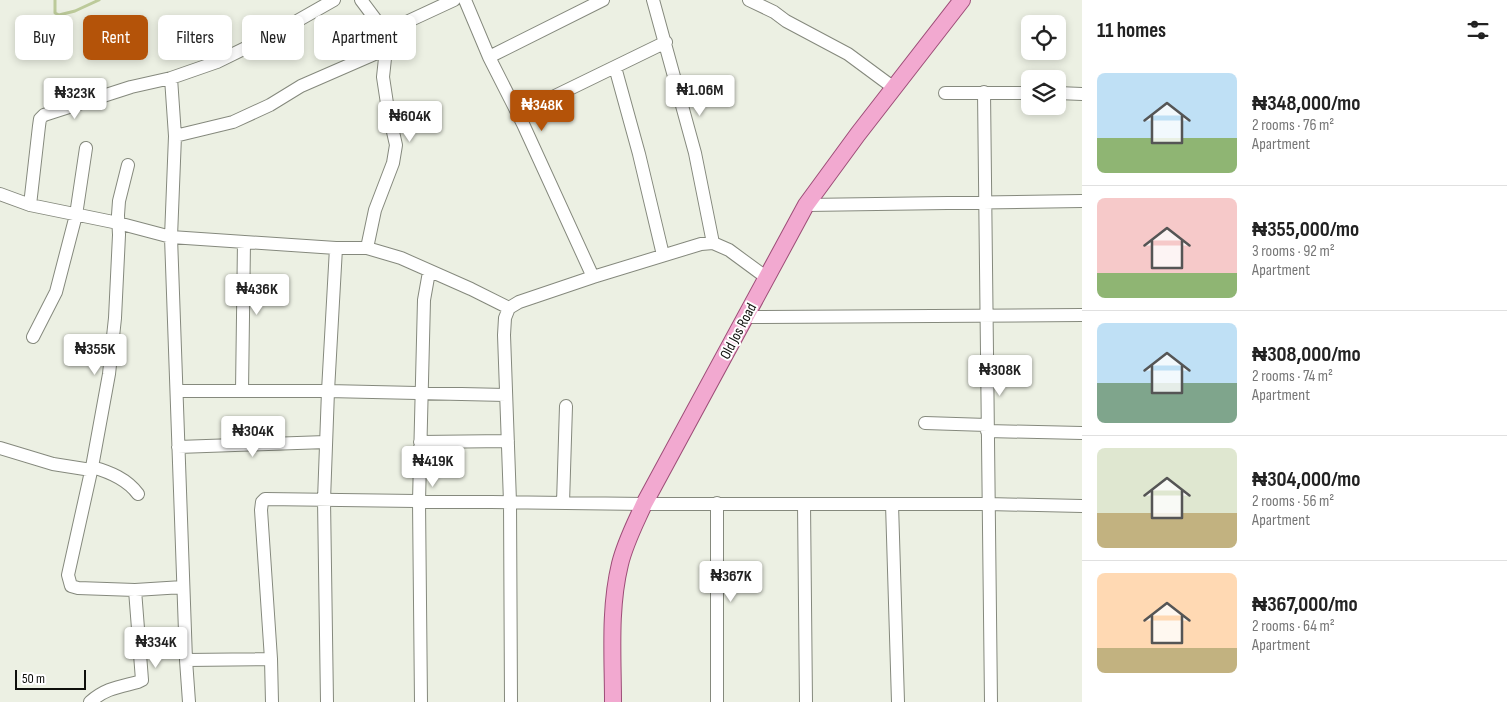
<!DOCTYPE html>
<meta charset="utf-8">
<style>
body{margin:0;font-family:"Sofia Sans Condensed",sans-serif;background:#f2f2f2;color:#222;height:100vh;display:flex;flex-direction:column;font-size:19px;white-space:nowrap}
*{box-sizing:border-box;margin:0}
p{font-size:16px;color:#767676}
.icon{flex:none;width:28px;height:28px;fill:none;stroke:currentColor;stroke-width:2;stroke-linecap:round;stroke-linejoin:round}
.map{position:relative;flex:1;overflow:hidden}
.side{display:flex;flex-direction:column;background:#fff;width:425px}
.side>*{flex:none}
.banner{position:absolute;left:15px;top:15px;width:475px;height:45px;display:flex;gap:10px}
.buttons{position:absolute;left:1021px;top:15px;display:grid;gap:10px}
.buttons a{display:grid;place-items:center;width:45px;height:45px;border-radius:8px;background:#fff;box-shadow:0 2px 8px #0003;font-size:25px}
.scale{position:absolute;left:15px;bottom:12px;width:71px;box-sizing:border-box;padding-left:5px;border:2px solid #0e0f0b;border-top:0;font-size:14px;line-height:18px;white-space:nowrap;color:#0e0f0b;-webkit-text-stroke:4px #fff;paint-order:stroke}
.price{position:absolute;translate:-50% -42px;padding:0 11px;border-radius:5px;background:#fff;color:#222;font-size:16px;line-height:32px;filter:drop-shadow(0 1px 2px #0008)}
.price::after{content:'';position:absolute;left:50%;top:30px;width:15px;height:11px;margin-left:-8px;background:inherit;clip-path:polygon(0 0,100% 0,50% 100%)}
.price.on{background:#b45309;color:#fff}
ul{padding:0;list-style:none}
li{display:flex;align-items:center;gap:15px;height:125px;padding:0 15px}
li+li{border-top:1px solid #e0e0e0}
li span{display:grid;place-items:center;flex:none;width:140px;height:100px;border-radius:8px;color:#555}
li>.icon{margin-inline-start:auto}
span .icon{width:60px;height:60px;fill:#fffc;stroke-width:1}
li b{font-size:21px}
h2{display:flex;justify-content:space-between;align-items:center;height:60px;padding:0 15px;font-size:21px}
.tag{padding:0 18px;border-radius:8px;background:#fff;box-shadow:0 2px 8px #0003;font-size:18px;line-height:45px}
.tag.on{background:#b45309;color:#fff}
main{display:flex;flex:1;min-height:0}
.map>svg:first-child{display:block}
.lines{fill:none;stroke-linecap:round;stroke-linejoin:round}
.stream{stroke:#bcca9a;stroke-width:3}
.minor-casing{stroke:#85897d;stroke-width:14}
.major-casing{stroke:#9d4d77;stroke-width:18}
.minor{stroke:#fff;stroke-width:12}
.major{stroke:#f2a9d0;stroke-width:16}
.labels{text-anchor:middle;stroke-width:4;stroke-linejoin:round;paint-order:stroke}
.street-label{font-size:15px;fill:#0e0f0b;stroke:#fff}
</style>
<main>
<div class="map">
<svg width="1082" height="702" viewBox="0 0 1082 702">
<rect width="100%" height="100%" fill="#ecf0e3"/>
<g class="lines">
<path class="stream" d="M55,0V13L59,15L75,11L99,0"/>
<defs>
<path id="minor" d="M361,0L385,32L386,49L383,77L388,110L396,145L393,163L375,210L367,248
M465,0L489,57L523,124L593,277
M653,0L695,153L713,243
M749,0L774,12L786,21L848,54L894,88
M385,32L454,0
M489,57L603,0
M615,67L639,154L663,255
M171,78L175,136L171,237L186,660L189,702
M984,92L991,702
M945,93H1030
M1058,93L1082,94
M518,114L666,42
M175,136L233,122L270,105L301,86L386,49
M128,165L119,201L118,215L119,235L115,318L109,374L92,467L68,575L71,586L78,588L135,590L183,587
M0,194L30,205L118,223L171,237L336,248H367L401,258L471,289L509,308
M30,205L39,126L40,119L44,115L131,87L171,78L217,62L276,33L334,0
M806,205L1082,201
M746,317L1082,315
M33,337L56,292L63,265L76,215L86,148
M177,391H328L506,395
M242,391L244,242
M925,423L987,425
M987,431L1082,433
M420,442L508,441
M178,447L326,442
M0,448L53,464L91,470
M92,467C110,472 127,479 138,494
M563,503L566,406
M804,504L806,702
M892,504L898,702
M186,660L271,659
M90,702C106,688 119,687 138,682L142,680L135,590
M272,702L271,659L261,510L262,502L265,499L644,504H988L1082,506
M327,702L324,500L328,391L336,248
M421,702L419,501L424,300L429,272
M511,702L510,502L504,335L505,318L509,308L519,302L593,277L701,244L713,243L729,250L767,278
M717,702V503"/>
<path id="major" d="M613,702C613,657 609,609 620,564C625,543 635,524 644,504L806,205L858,134L962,0"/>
</defs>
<use href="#minor" class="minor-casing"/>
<use href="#major" class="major-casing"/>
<use href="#minor" class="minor"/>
<use href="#major" class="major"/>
</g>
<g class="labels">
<g class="street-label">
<text transform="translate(738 331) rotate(-62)" y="5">Old Jos Road</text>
</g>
</g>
</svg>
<div class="buttons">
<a><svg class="icon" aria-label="locate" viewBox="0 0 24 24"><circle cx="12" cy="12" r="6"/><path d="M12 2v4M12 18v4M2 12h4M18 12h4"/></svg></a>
<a><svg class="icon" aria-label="layers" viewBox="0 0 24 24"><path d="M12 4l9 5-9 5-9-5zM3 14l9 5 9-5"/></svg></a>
</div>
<div class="scale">50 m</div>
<b class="price" style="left:700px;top:117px">₦1.06M</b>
<b class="price" style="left:75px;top:120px">₦323K</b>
<b class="price on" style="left:542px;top:132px">₦348K</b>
<b class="price" style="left:410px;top:143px">₦604K</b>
<b class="price" style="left:257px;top:316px">₦436K</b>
<b class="price" style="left:95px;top:376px">₦355K</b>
<b class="price" style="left:1000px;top:397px">₦308K</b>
<b class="price" style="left:253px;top:458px">₦304K</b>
<b class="price" style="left:433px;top:488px">₦419K</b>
<b class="price" style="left:731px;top:603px">₦367K</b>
<b class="price" style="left:156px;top:669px">₦334K</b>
<div class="banner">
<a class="tag">Buy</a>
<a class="tag on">Rent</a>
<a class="tag">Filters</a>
<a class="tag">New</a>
<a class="tag">Apartment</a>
</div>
</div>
<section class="side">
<h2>11 homes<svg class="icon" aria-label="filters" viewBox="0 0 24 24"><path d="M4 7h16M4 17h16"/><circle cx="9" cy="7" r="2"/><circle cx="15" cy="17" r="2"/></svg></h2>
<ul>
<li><span style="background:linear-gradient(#bfe0f5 65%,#8fb573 0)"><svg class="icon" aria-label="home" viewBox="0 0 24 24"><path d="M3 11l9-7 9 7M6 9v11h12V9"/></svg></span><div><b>₦348,000/mo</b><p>2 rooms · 76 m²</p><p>Apartment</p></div></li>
<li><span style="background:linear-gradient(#f6c9c9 75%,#8fb573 0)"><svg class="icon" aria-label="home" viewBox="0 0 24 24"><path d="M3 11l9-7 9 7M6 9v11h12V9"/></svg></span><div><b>₦355,000/mo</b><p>3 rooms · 92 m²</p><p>Apartment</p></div></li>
<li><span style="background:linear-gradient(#bfe0f5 60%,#7fa58c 0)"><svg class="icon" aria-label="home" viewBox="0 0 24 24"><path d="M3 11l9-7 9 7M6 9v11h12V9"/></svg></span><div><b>₦308,000/mo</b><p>2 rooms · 74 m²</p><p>Apartment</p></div></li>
<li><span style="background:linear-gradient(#dfe7d0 65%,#c2b280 0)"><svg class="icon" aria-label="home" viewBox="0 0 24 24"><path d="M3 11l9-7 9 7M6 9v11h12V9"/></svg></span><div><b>₦304,000/mo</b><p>2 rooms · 56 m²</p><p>Apartment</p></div></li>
<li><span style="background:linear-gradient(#ffd9b3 75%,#c2b280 0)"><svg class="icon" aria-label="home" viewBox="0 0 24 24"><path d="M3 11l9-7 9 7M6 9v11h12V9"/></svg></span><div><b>₦367,000/mo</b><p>2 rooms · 64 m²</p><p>Apartment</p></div></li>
</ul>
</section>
</main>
